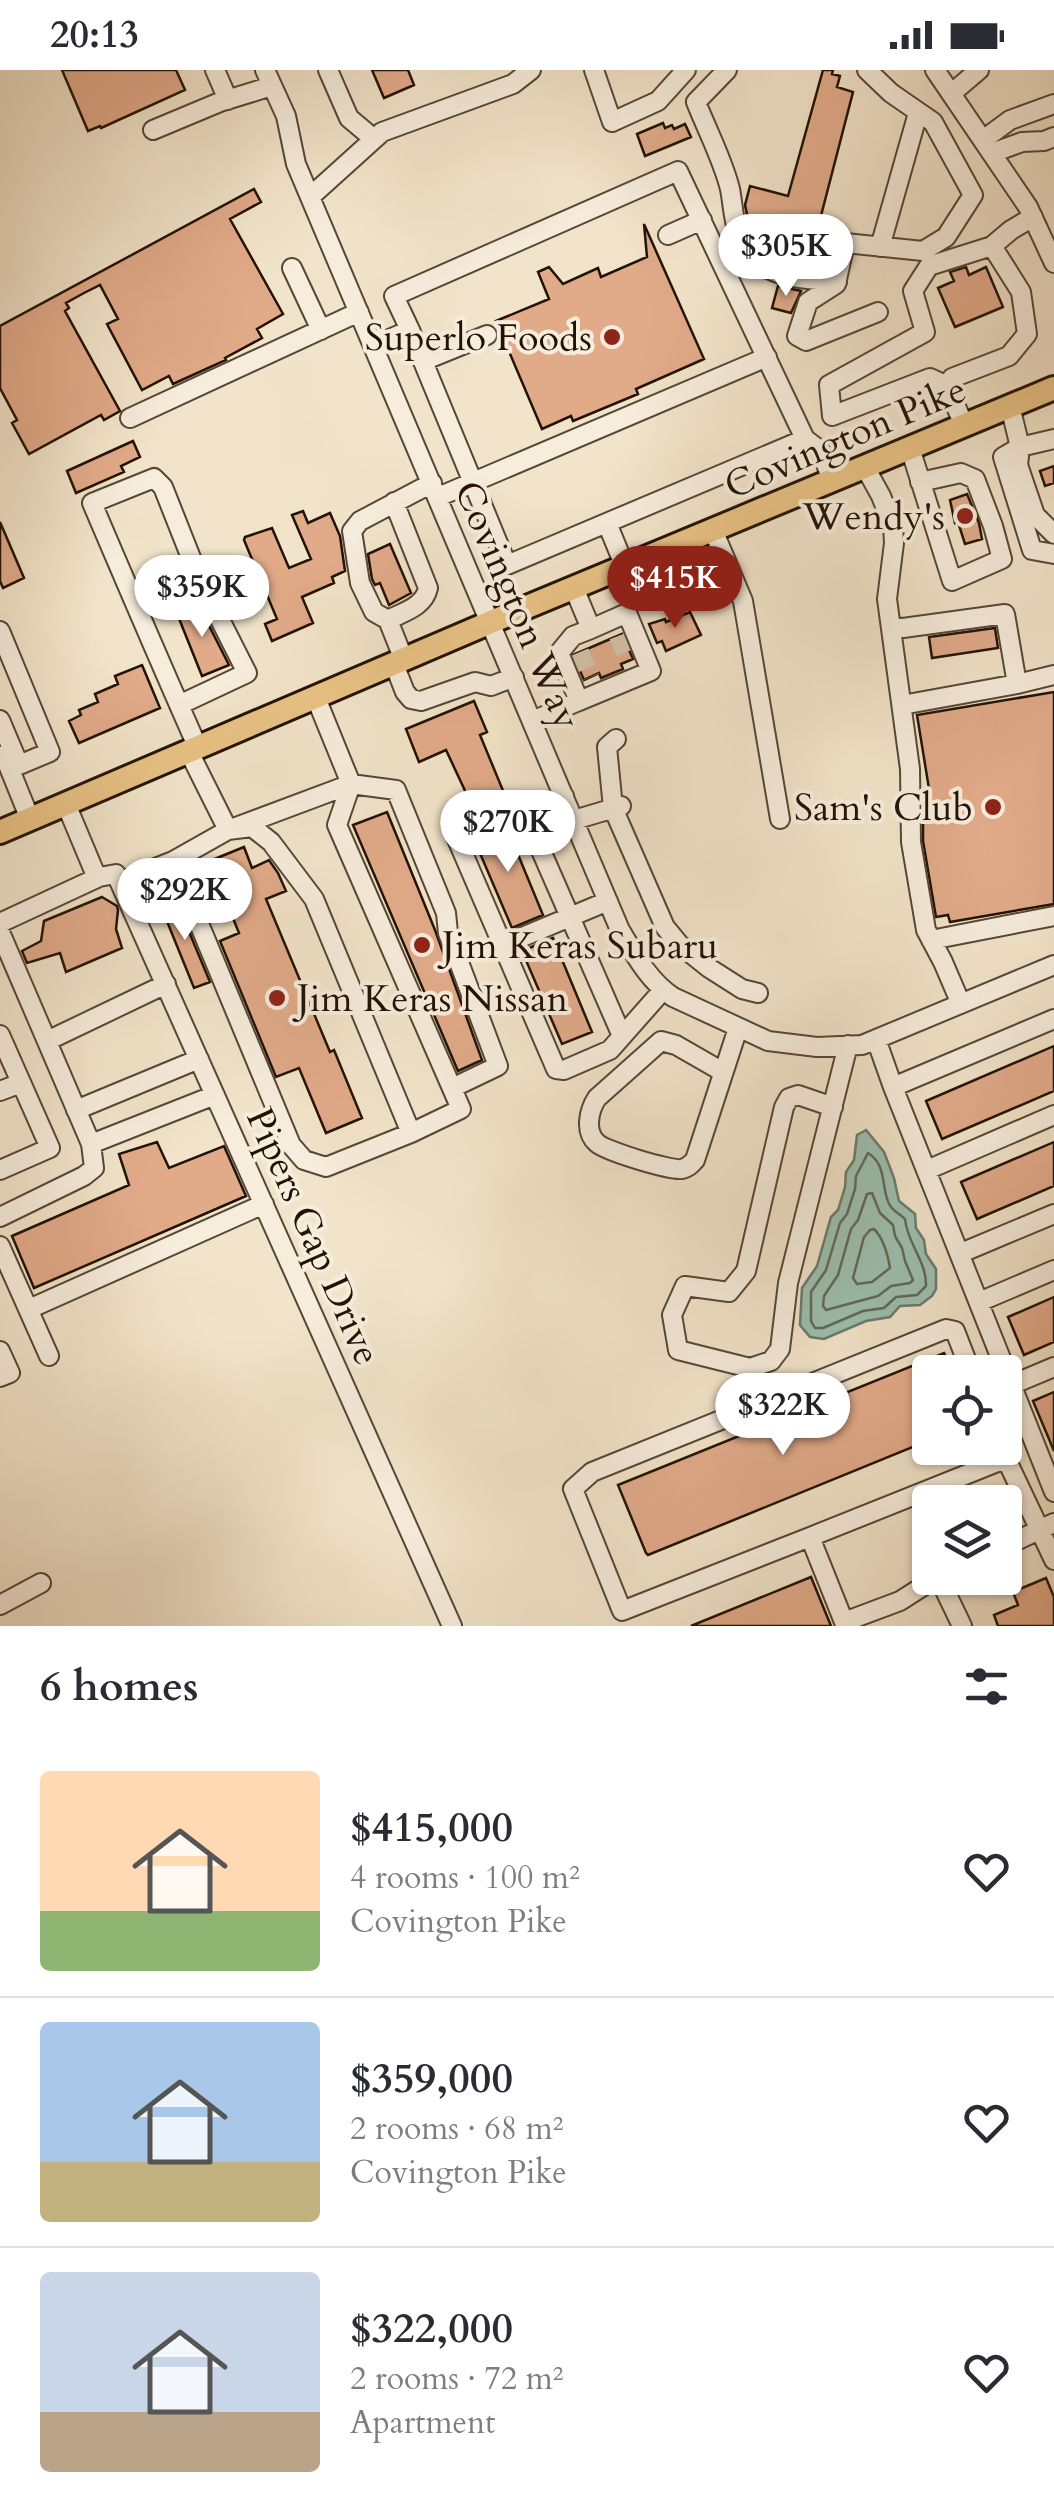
<!DOCTYPE html>
<meta charset="utf-8">
<style>
body{margin:0;font-family:Cardo,serif;background:#f2f2f3;color:#2b2b33;height:100vh;display:flex;flex-direction:column;font-size:38px;white-space:nowrap}
*{box-sizing:border-box;margin:0}
p{font-size:32px;color:#7c7c81}
.icon{flex:none;width:55px;height:55px;fill:none;stroke:currentColor;stroke-width:2;stroke-linecap:round;stroke-linejoin:round}
.map{position:relative;height:1556px;overflow:hidden}
.sheet{display:flex;flex-direction:column;background:#fff;flex:1}
.sheet>*{flex:none}
.buttons{position:absolute;left:912px;top:1285px;display:grid;gap:20px}
.buttons a{display:grid;place-items:center;width:110px;height:110px;border-radius:10px;background:#fff;box-shadow:0 2px 8px #0004;font-size:50px}
.price{position:absolute;translate:-50% -85px;padding:0 22px;border-radius:35px;background:#fff;color:#222;font-size:32px;line-height:65px;filter:drop-shadow(0 2px 5px #0008)}
.price::after{content:'';position:absolute;left:50%;top:60px;width:30px;height:22px;margin-left:-15px;background:inherit;clip-path:polygon(0 0,100% 0,50% 100%)}
.price.active{background:#8f2418;color:#fff}
ul{padding:0;list-style:none}
li{display:flex;align-items:center;gap:30px;height:250px;padding:0 40px}
li+li{border-top:2px solid #e1e1e2}
li span{display:grid;place-items:center;flex:none;width:280px;height:200px;border-radius:10px;color:#555}
li>.icon{margin-inline-start:auto}
span .icon{width:120px;height:120px;fill:#fffc;stroke-width:1}
li b{font-size:42px}
h2{display:flex;justify-content:space-between;align-items:center;height:120px;padding:0 40px;font-size:42px}
.status{display:flex;justify-content:space-between;align-items:center;height:70px;padding:0 50px;background:#fff;direction:ltr}
.status svg{height:28px;fill:currentColor}
.map>svg:first-child{display:block}
.water{fill:#9cbfb0;stroke:#6b7a6c;stroke-width:2.5}
.lines{fill:none;stroke-linecap:round;stroke-linejoin:round}
.shore{stroke:#5f685a;stroke-width:2.5}
.building{fill:#e1aa89;stroke:#221205;stroke-width:2.5}
.minor-tunnel{stroke:#d3c4ac;stroke-width:18;stroke-dasharray:18 9;stroke-linecap:butt}
.minor-casing{stroke:#564636;stroke-width:22}
.major-casing{stroke:#221205;stroke-width:28}
.minor{stroke:#f7eddd;stroke-width:18}
.major{stroke:#e9c285;stroke-width:22}
.poi-dot{fill:#8f2418;stroke:#f7eddd;stroke-width:4}
.labels{text-anchor:middle;stroke-width:8;stroke-linejoin:round;paint-order:stroke}
.poi-label{font-size:38px;fill:#221205;stroke:#f7eddd;text-anchor:end}
.street-label{font-size:38px;fill:#221205;stroke:#f7eddd}
</style>
<div class="status"><b>20:13</b><svg viewBox="0 0 49 12"><path d="M0 12V9h3v3zM5 12V6h3v6zM10 12V3h3v9zM15 12V0h3v12zM26 1h20v11H26zM47 4h2v5h-2z"/></svg></div>
<div class="map">
<svg width="1054" height="1556" viewBox="0 0 1054 1556">
<rect width="100%" height="100%" fill="#f2e4ca"/>
<filter id="stains"><feTurbulence type="fractalNoise" baseFrequency=".002" numOctaves="4"/><feColorMatrix values="0 0 0 0 .2 0 0 0 0 .09 0 0 0 0 .02 0 0 0 .5 -.17"/></filter>
<radialGradient id="worn" r=".72"><stop offset=".6" stop-color="#630" stop-opacity="0"/><stop offset="1" stop-color="#630" stop-opacity=".3"/></radialGradient>
<path class="water" d="M866,1060L884,1082L894,1108L899,1131L915,1144L916,1158L924,1170L926,1184L936,1199V1219L932,1226L920,1235L900,1236L890,1247L866,1251L824,1269L810,1267L800,1255L802,1218L817,1196L831,1147L838,1140L845,1117L846,1102L854,1090L857,1065Z"/>
<g class="lines">
<path class="shore" d="M868,1083C889,1096 880,1123 891,1137C895,1142 901,1145 905,1149C907,1173 927,1192 926,1216L917,1225L896,1227L884,1238L863,1241L823,1258H815L811,1251V1222L826,1200L840,1153L847,1144L855,1119L856,1106Z
M872,1123L880,1143L893,1155L895,1166L902,1178L905,1191L913,1210L910,1213L891,1216L878,1226L826,1240L823,1236L824,1226L838,1205L851,1159L858,1150L867,1124Z
M870,1160L874,1159C883,1168 888,1186 890,1198L872,1212L857,1214L853,1208L864,1167Z"/>
</g>
<path class="building" d="M62,0H176L185,20L101,58L100,56L88,61Z
M372,0H408L414,15L384,28Z
M823,0H833L832,4L840,6L837,17L853,22L808,196L773,187L779,166L750,158L745,135L750,116L788,126Z
M663,53L665,58L672,55L674,59L685,54L691,67L645,86L637,64Z
M254,119L261,132L230,149L283,244L257,259L262,268L225,288L226,290L173,314L169,306L142,320L107,254L118,249L100,215L84,223L66,233L69,238L65,241L120,341L104,350L101,345L29,384L12,353L17,350L0,318V256Z
M644,154L704,289L636,319L638,324L573,351L571,346L542,359L496,251L549,229L538,202L549,197L563,214L598,198L601,207L647,187Z
M966,197L969,205L986,197L1003,237L955,257L938,218L954,211L950,202Z
M778,216L801,221L791,243L772,238Z
M133,371L140,387L121,396L124,402L76,423L67,401Z
M1054,396V413L1045,416L1040,401Z
M967,424L979,453L982,469L965,474L958,452L955,453L950,430Z
M303,441L308,453L330,443L340,466L345,501L332,507L334,513L302,527L313,553L272,571L265,554L277,549L244,470L245,467L272,458L289,498L311,489L292,445Z
M0,452L24,508L3,518L0,511Z
M390,474L411,523L389,535L380,513L375,515L372,509L368,484Z
M197,532L229,595L202,606L176,541Z
M690,542L701,565L666,581L662,571L657,573L649,554L665,549L666,552Z
M995,558L998,578L932,588L929,567Z
M622,564L633,589L621,594L623,599L601,608L599,603L584,610L573,585Z
M142,595L160,638L79,673L69,651L81,645L79,640L98,632L95,624L118,614L115,606Z
M1054,622V834L950,852L948,845L936,847L923,771V733L931,731L917,645Z
M474,631L487,662L480,665L504,723L465,738L461,728L467,725L446,680L419,692L406,659Z
M387,742L435,860L482,990L458,1001L353,755Z
M505,753L543,845L512,858L473,767Z
M244,777L252,798L269,790L278,803L286,821L266,829L330,982L334,980L362,1048L326,1063L299,998L276,1007L220,871L239,863L222,821L208,827L195,797Z
M102,827L117,836L118,840L116,859L122,878L66,902L60,883L27,893L22,881L41,871L44,851Z
M175,828L210,912L194,918L160,834Z
M553,868L592,962L562,974L522,881Z
M1054,976V1021L942,1069L926,1031Z
M157,1072L169,1098L224,1076L246,1126L34,1218L12,1166L129,1115L119,1084Z
M1054,1072V1116L977,1149L961,1112Z
M1054,1227V1272L1024,1285L1008,1247Z
M944,1283L952,1302H930V1370L648,1485L646,1483L618,1415Z
M1054,1322V1381L1033,1331Z
M811,1507L831,1556H691Z
M1046,1508L1054,1527V1556H998L994,1545L1018,1535L1013,1522Z"/>
<g class="lines">
<path class="minor-tunnel" d="M618,566L628,591
M580,582L591,607"/>
<defs>
<path id="minor" d="M215,0L228,30
M265,0L286,46L296,94L620,860C635,885 649,911 673,927L768,971L817,977L862,975L1054,895
M328,0L349,48L374,69
M594,0L612,52L658,31L686,0
M727,0L696,32C707,60 723,90 730,119C733,134 733,150 739,165C758,210 795,207 837,212
M867,0L891,23L933,52L973,125L946,167L923,181L845,173L836,214L808,232L797,266L806,271L878,242
M935,0L1028,137L1054,193
M952,23L979,0
M153,60L220,32L272,16
M983,70L1010,50L1054,34
M992,83L1022,72L1044,71L1054,67
M310,127L382,62L513,14L531,0
M668,165L702,150
M880,177L918,43
M292,198L321,260
M373,276L410,260L507,495L805,369L678,101L394,226L410,260
M423,291L487,265
M947,316L930,308L832,346L829,315L925,262L913,221L929,196L992,176
M1010,336L1020,377L1054,369
M130,348L359,242
M964,355L947,316L952,308L1009,286L1027,264L1021,222L992,176L1011,160L1033,147
M805,369L821,381L832,410
M1020,377L1003,387L1032,480L1054,484
M1020,377L1018,395L1035,445L1054,464
M910,378C924,422 938,467 952,511L1002,489L993,456L975,409L961,403L920,412
M865,397L881,426L893,456L894,473L887,529L910,699L911,772L926,860L943,892L961,934
M438,427L767,287
M607,453L625,497
M713,460L743,531L780,749
M136,536L199,508L163,417L154,408L92,433C127,515 162,597 198,678
M388,550C403,542 424,537 428,518L394,432
M891,557L903,558L1005,544L1017,614L902,635
M0,561L50,682L19,695L0,650
M404,590L388,550L374,542L360,513L352,461L360,451L432,413
M394,594L405,622L411,629L421,631L475,612L491,616L514,607
M1017,614L1054,605
M579,631L651,601L627,543L591,559
M179,635L247,603L199,508
M532,651L579,631L559,583L573,566L591,559L574,518
M616,669L607,677L613,738L665,857L679,874L709,898L742,919L758,923
M189,682L228,760L252,757L271,772L314,829L411,1063L461,1039L337,755L351,714L316,628
M4,685L30,749
M564,726L530,740L515,735L460,759L456,767L556,999L564,1000L610,980L663,920
M66,734L97,808
M522,737L622,966
M574,750L621,736
M120,812L173,791
M0,853L99,807L116,804L452,1556
M0,862L91,1074L94,1098L84,1106L0,1147
M931,870L1054,846
M503,875L608,831
M0,965L50,1078L0,1100
M876,969L893,1017L1054,1422
M47,971L166,914
M723,1002L676,975L661,971L597,1028C589,1040 584,1062 597,1073C605,1081 671,1101 682,1099C689,1097 690,1095 695,1090L738,958
M893,1017L1054,949
M0,1021L21,1013
M833,1037L798,1025L789,1028L784,1037L746,1201L729,1222L685,1216L672,1245L678,1280L750,1298L771,1291L780,1279L788,1213L848,975
M76,1040L199,989
M411,1063L326,1097L304,1090L291,1075L173,791L228,760L351,714L396,720L446,843L448,863L498,996L452,1018
M91,1074L215,1025
M927,1100L1054,1045
M0,1176L49,1286
M961,1183L1054,1144
M979,1232L1054,1200
M29,1239L264,1134
M0,1281L10,1303L0,1307
M1011,1315L1054,1297
M1001,1378L1054,1490
M810,1467L1005,1389
M1005,1476L1054,1453
M936,1508L900,1531L844,1552L810,1467L622,1541L573,1419L592,1402L946,1259L955,1261L971,1302
M939,1508L962,1556
M0,1535L41,1513"/>
<path id="major" d="M0,762L491,552L1054,318"/>
</defs>
<use href="#minor" class="minor-casing"/>
<use href="#major" class="major-casing"/>
<use href="#minor" class="minor"/>
<use href="#major" class="major"/>
</g>
<g class="poi-dot">
<circle cx="612" cy="267" r="10"/>
<circle cx="965" cy="446" r="10"/>
<circle cx="993" cy="737" r="10"/>
<circle cx="422" cy="875" r="10"/>
<circle cx="277" cy="928" r="10"/>
</g>
<g class="labels">
<g class="poi-label">
<text x="592" y="280">Superlo Foods</text>
<text x="945" y="459">Wendy's</text>
<text x="973" y="750">Sam's Club</text>
<text x="442" y="888" text-anchor="start">Jim Keras Subaru</text>
<text x="297" y="941" text-anchor="start">Jim Keras Nissan</text>
</g>
<g class="street-label">
<text transform="translate(845 367) rotate(-23)" y="13">Covington Pike</text>
<text transform="translate(518 535) rotate(67)" y="13">Covington Way</text>
<text transform="translate(314 1166) rotate(66)" y="13">Pipers Gap Drive</text>
</g>
</g>
<rect width="100%" height="100%" filter="url(#stains)"/>
<rect width="100%" height="100%" fill="url(#worn)"/>
</svg>
<div class="buttons">
<a><svg class="icon" aria-label="locate" viewBox="0 0 24 24"><circle cx="12" cy="12" r="6"/><path d="M12 2v4M12 18v4M2 12h4M18 12h4"/></svg></a>
<a><svg class="icon" aria-label="layers" viewBox="0 0 24 24"><path d="M12 4l9 5-9 5-9-5zM3 14l9 5 9-5"/></svg></a>
</div>
<b class="price" style="left:786px;top:229px">$305K</b>
<b class="price active" style="left:675px;top:561px">$415K</b>
<b class="price" style="left:202px;top:570px">$359K</b>
<b class="price" style="left:508px;top:805px">$270K</b>
<b class="price" style="left:185px;top:873px">$292K</b>
<b class="price" style="left:783px;top:1388px">$322K</b>
</div>
<section class="sheet">
<h2>6 homes<svg class="icon" aria-label="filters" viewBox="0 0 24 24"><path d="M4 7h16M4 17h16"/><circle cx="9" cy="7" r="2"/><circle cx="15" cy="17" r="2"/></svg></h2>
<ul>
<li><span style="background:linear-gradient(#ffd9b3 70%,#8fb573 0)"><svg class="icon" aria-label="home" viewBox="0 0 24 24"><path d="M3 11l9-7 9 7M6 9v11h12V9"/></svg></span><div><b>$415,000</b><p>4 rooms · 100 m²</p><p>Covington Pike</p></div><svg class="icon" aria-label="heart" viewBox="0 0 24 24"><path d="M12 20l-8-8c-3-5 5-10 8-4 3-6 11-1 8 4z"/></svg></li>
<li><span style="background:linear-gradient(#a9c7e8 70%,#c2b280 0)"><svg class="icon" aria-label="home" viewBox="0 0 24 24"><path d="M3 11l9-7 9 7M6 9v11h12V9"/></svg></span><div><b>$359,000</b><p>2 rooms · 68 m²</p><p>Covington Pike</p></div><svg class="icon" aria-label="heart" viewBox="0 0 24 24"><path d="M12 20l-8-8c-3-5 5-10 8-4 3-6 11-1 8 4z"/></svg></li>
<li><span style="background:linear-gradient(#c9d6e8 70%,#b9a48a 0)"><svg class="icon" aria-label="home" viewBox="0 0 24 24"><path d="M3 11l9-7 9 7M6 9v11h12V9"/></svg></span><div><b>$322,000</b><p>2 rooms · 72 m²</p><p>Apartment</p></div><svg class="icon" aria-label="heart" viewBox="0 0 24 24"><path d="M12 20l-8-8c-3-5 5-10 8-4 3-6 11-1 8 4z"/></svg></li>
</ul>
</section>
